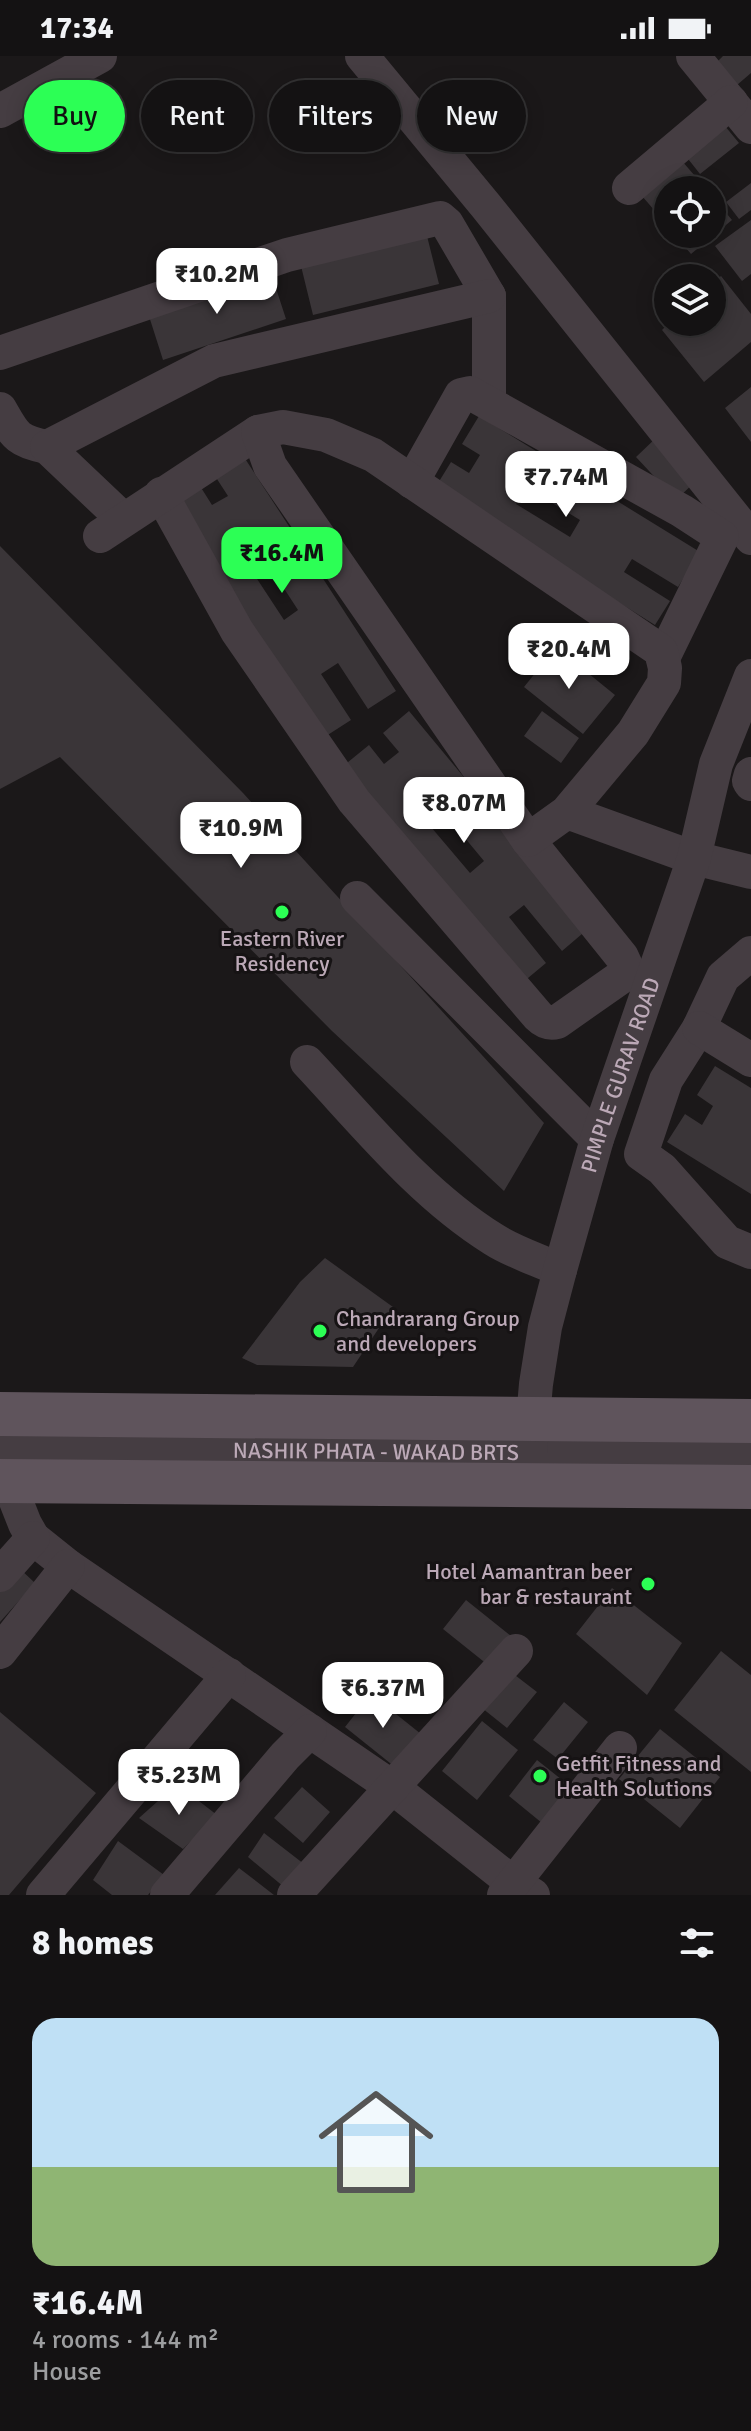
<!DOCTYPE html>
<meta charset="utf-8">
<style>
body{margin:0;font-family:Signika,sans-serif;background:#1d1b1c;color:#f1f3f6;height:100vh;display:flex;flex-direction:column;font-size:30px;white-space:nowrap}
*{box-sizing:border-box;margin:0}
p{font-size:26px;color:#9d9ea0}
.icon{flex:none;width:44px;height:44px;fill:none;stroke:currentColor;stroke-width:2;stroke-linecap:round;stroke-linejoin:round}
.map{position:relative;height:1839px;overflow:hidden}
.sheet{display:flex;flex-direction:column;background:#141213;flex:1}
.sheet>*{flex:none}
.guide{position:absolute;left:24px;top:24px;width:704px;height:72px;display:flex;gap:16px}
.tools{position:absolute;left:654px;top:120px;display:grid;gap:16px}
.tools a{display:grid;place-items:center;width:72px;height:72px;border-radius:50%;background:#141213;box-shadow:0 4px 20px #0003,0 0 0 2px #333233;font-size:40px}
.price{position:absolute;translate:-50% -68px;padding:0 18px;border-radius:16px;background:#fff;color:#222;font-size:26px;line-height:52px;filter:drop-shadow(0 2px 4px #0008)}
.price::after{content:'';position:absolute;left:50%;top:48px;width:24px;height:18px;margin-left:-12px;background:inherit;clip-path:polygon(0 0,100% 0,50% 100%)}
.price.current{background:#2cff55;color:#111}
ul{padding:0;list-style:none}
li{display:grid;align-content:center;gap:16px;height:424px;padding:0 32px}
li span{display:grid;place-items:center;height:248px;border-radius:24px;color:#555}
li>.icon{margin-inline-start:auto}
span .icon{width:144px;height:144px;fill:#fffc;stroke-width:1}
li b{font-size:34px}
h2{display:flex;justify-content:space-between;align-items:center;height:96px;padding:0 32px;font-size:34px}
.tag{padding:0 28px;border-radius:36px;background:#141213;box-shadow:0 4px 20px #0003,0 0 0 2px #333233;font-size:28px;line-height:72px}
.tag.current{background:#2cff55;color:#111}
.status{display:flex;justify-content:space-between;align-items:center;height:56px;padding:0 40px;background:#141213;direction:ltr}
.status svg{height:22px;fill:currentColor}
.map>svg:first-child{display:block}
.building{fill:#3a3538;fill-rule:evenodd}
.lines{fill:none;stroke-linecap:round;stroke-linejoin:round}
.minor{stroke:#453d42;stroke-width:34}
.major{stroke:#5f545c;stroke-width:44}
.poi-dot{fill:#2cff55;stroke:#161314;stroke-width:3}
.labels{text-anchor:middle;stroke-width:6;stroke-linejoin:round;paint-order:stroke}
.poi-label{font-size:22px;fill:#bca9b7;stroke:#161314;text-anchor:start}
.street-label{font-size:22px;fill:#bca9b7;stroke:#161314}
</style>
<div class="status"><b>17:34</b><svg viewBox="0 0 49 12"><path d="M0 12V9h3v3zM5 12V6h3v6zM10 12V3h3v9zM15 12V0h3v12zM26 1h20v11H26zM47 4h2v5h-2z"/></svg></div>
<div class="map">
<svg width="751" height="1839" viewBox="0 0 751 1839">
<rect width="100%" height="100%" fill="#1b1819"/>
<path class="building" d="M723,0H751V17L737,29L717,6Z
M720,64L739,87L700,118L681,94Z
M676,98L707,134H668V170L635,132Z
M751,127V154L739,163L726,146Z
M712,140L732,164L691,198L674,178H712Z
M751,164V218L742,225L715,190Z
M427,180L439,228L313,259L301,210Z
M271,217L286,263L163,304L148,257Z
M721,220L751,258V286L704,326L662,274L670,266H712V228Z
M751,331V386L725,352Z
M479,360L700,496L678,531L632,503L624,516L670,545L655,569L435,432L451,406L469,417L480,399L462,388ZM526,431L580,464L570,481L516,448Z
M658,380L699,422L676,444L636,401Z
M244,401L396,635L368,653L338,607L321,618L351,664L323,682L171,448L200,430L212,449L228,440L215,420ZM259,494L298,554L284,564L244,503Z
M0,490L243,737L544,1067L504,1135L332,975L60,701L0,733Z
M556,591L615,639L583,678L524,631Z
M409,655L589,872L562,895L524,849L509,861L546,907L522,927L342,711L369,689L384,708L399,696L383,677ZM435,746L484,805L470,817L420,758Z
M542,655L579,682L561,707L524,680Z
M715,1010L751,1032V1138L667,1086L685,1058L702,1069L713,1050L697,1039Z
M325,1202L393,1251L353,1311L257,1309L242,1302L300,1226Z
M19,1512L35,1527L0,1566V1532Z
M612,1532L682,1587L647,1639L576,1578Z
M466,1544L511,1580L488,1609L443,1573Z
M721,1595L751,1619V1716L674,1654Z
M511,1616L537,1636L507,1672L482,1652Z
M371,1638L421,1678L395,1711L345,1671Z
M564,1646L588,1666L558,1703L533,1684Z
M0,1656L96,1737L9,1839H0Z
M482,1665L518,1694L477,1744L442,1715Z
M660,1673L720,1721L680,1772L619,1723Z
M537,1704L571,1731L542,1767L509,1740Z
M177,1728L217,1759L183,1793L139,1762Z
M302,1731L330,1756L303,1787L274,1762Z
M264,1777L304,1808L284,1831L248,1801Z
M118,1785L164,1819L148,1839H112L93,1824Z
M239,1812L274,1839H215Z"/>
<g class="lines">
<g class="minor">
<path d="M362,0L486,150L751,482"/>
<path d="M693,0L751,71"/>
<path d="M0,55L100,0"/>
<path d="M629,132L731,46"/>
<path d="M0,297L287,199L440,162L447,168L489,240V346"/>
<path d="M0,353C15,379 16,385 47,391"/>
<path d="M412,426L461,339L470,337L682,455L722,481L663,602"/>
<path d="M161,438L237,575L354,745L538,960C544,966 549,968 557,966L624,919L627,912L622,901L528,784"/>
<path d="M123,463L47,391L214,305L489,240"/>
<path d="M100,480L258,376"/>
<path d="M751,718L749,725L751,728"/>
<path d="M567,756L528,784L270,410L258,376L283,371L326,379L373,399L661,595L665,612L664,627L633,677L567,756L694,802L751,816"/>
<path d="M357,842L597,1083"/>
<path d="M751,897L723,921L699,972L666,1024L641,1098L662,1113L727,1186L751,1196"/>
<path d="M699,972L751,1004"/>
<path d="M307,1006C365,1068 421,1138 493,1183C513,1196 539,1204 560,1214"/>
<path id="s1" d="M0,1392L751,1398"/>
<path d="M8,1425L25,1468L33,1482L68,1510L392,1731L513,1827L533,1839"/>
<path id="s2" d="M530,1429V1397L536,1328L545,1271L560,1214L597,1083L694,802L716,708L751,620"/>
<path d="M0,1519L33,1482"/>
<path d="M0,1596L68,1510"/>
<path d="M43,1839L229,1619"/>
<path d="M167,1839L285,1700L310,1675"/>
<path d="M294,1839L516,1595"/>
<path d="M504,1839L620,1692"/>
</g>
<path class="major" d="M0,1358L751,1365
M0,1425L751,1431"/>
</g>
<g class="poi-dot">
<circle cx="282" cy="856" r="8"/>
<circle cx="320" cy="1275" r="8"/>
<circle cx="648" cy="1528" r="8"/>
<circle cx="540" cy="1720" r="8"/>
</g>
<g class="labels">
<g class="poi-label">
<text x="282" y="890" text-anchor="middle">Eastern River<tspan x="282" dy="25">Residency</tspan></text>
<text x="336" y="1270">Chandrarang Group<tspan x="336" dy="25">and developers</tspan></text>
<text x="632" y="1523" text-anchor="end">Hotel Aamantran beer<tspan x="632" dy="25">bar &amp; restaurant</tspan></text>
<text x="556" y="1715">Getfit Fitness and<tspan x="556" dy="25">Health Solutions</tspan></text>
</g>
<g class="street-label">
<text dy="8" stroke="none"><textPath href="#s2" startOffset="422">PIMPLE GURAV ROAD</textPath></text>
<text dy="8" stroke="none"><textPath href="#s1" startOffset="376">NASHIK PHATA - WAKAD BRTS</textPath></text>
</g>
</g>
</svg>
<div class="tools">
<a><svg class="icon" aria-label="locate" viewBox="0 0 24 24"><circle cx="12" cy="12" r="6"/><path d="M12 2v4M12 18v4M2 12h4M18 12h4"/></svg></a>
<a><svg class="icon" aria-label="layers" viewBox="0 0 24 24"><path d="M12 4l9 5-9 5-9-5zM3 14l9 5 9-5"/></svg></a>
</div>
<b class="price" style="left:217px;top:260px">₹10.2M</b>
<b class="price" style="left:566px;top:463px">₹7.74M</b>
<b class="price current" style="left:282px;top:539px">₹16.4M</b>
<b class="price" style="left:569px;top:635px">₹20.4M</b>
<b class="price" style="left:464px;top:789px">₹8.07M</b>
<b class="price" style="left:241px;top:814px">₹10.9M</b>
<b class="price" style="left:383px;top:1674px">₹6.37M</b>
<b class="price" style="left:179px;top:1761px">₹5.23M</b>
<div class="guide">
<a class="tag current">Buy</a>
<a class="tag">Rent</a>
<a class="tag">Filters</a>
<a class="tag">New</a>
</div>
</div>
<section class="sheet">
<h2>8 homes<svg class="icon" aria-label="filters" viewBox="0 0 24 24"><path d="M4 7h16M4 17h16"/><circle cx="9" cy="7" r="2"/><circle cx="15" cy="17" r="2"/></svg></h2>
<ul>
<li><span style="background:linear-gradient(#bfe0f5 60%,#8fb573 0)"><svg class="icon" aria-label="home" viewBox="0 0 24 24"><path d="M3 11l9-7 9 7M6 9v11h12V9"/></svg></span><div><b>₹16.4M</b><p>4 rooms · 144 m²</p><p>House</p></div></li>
</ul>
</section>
